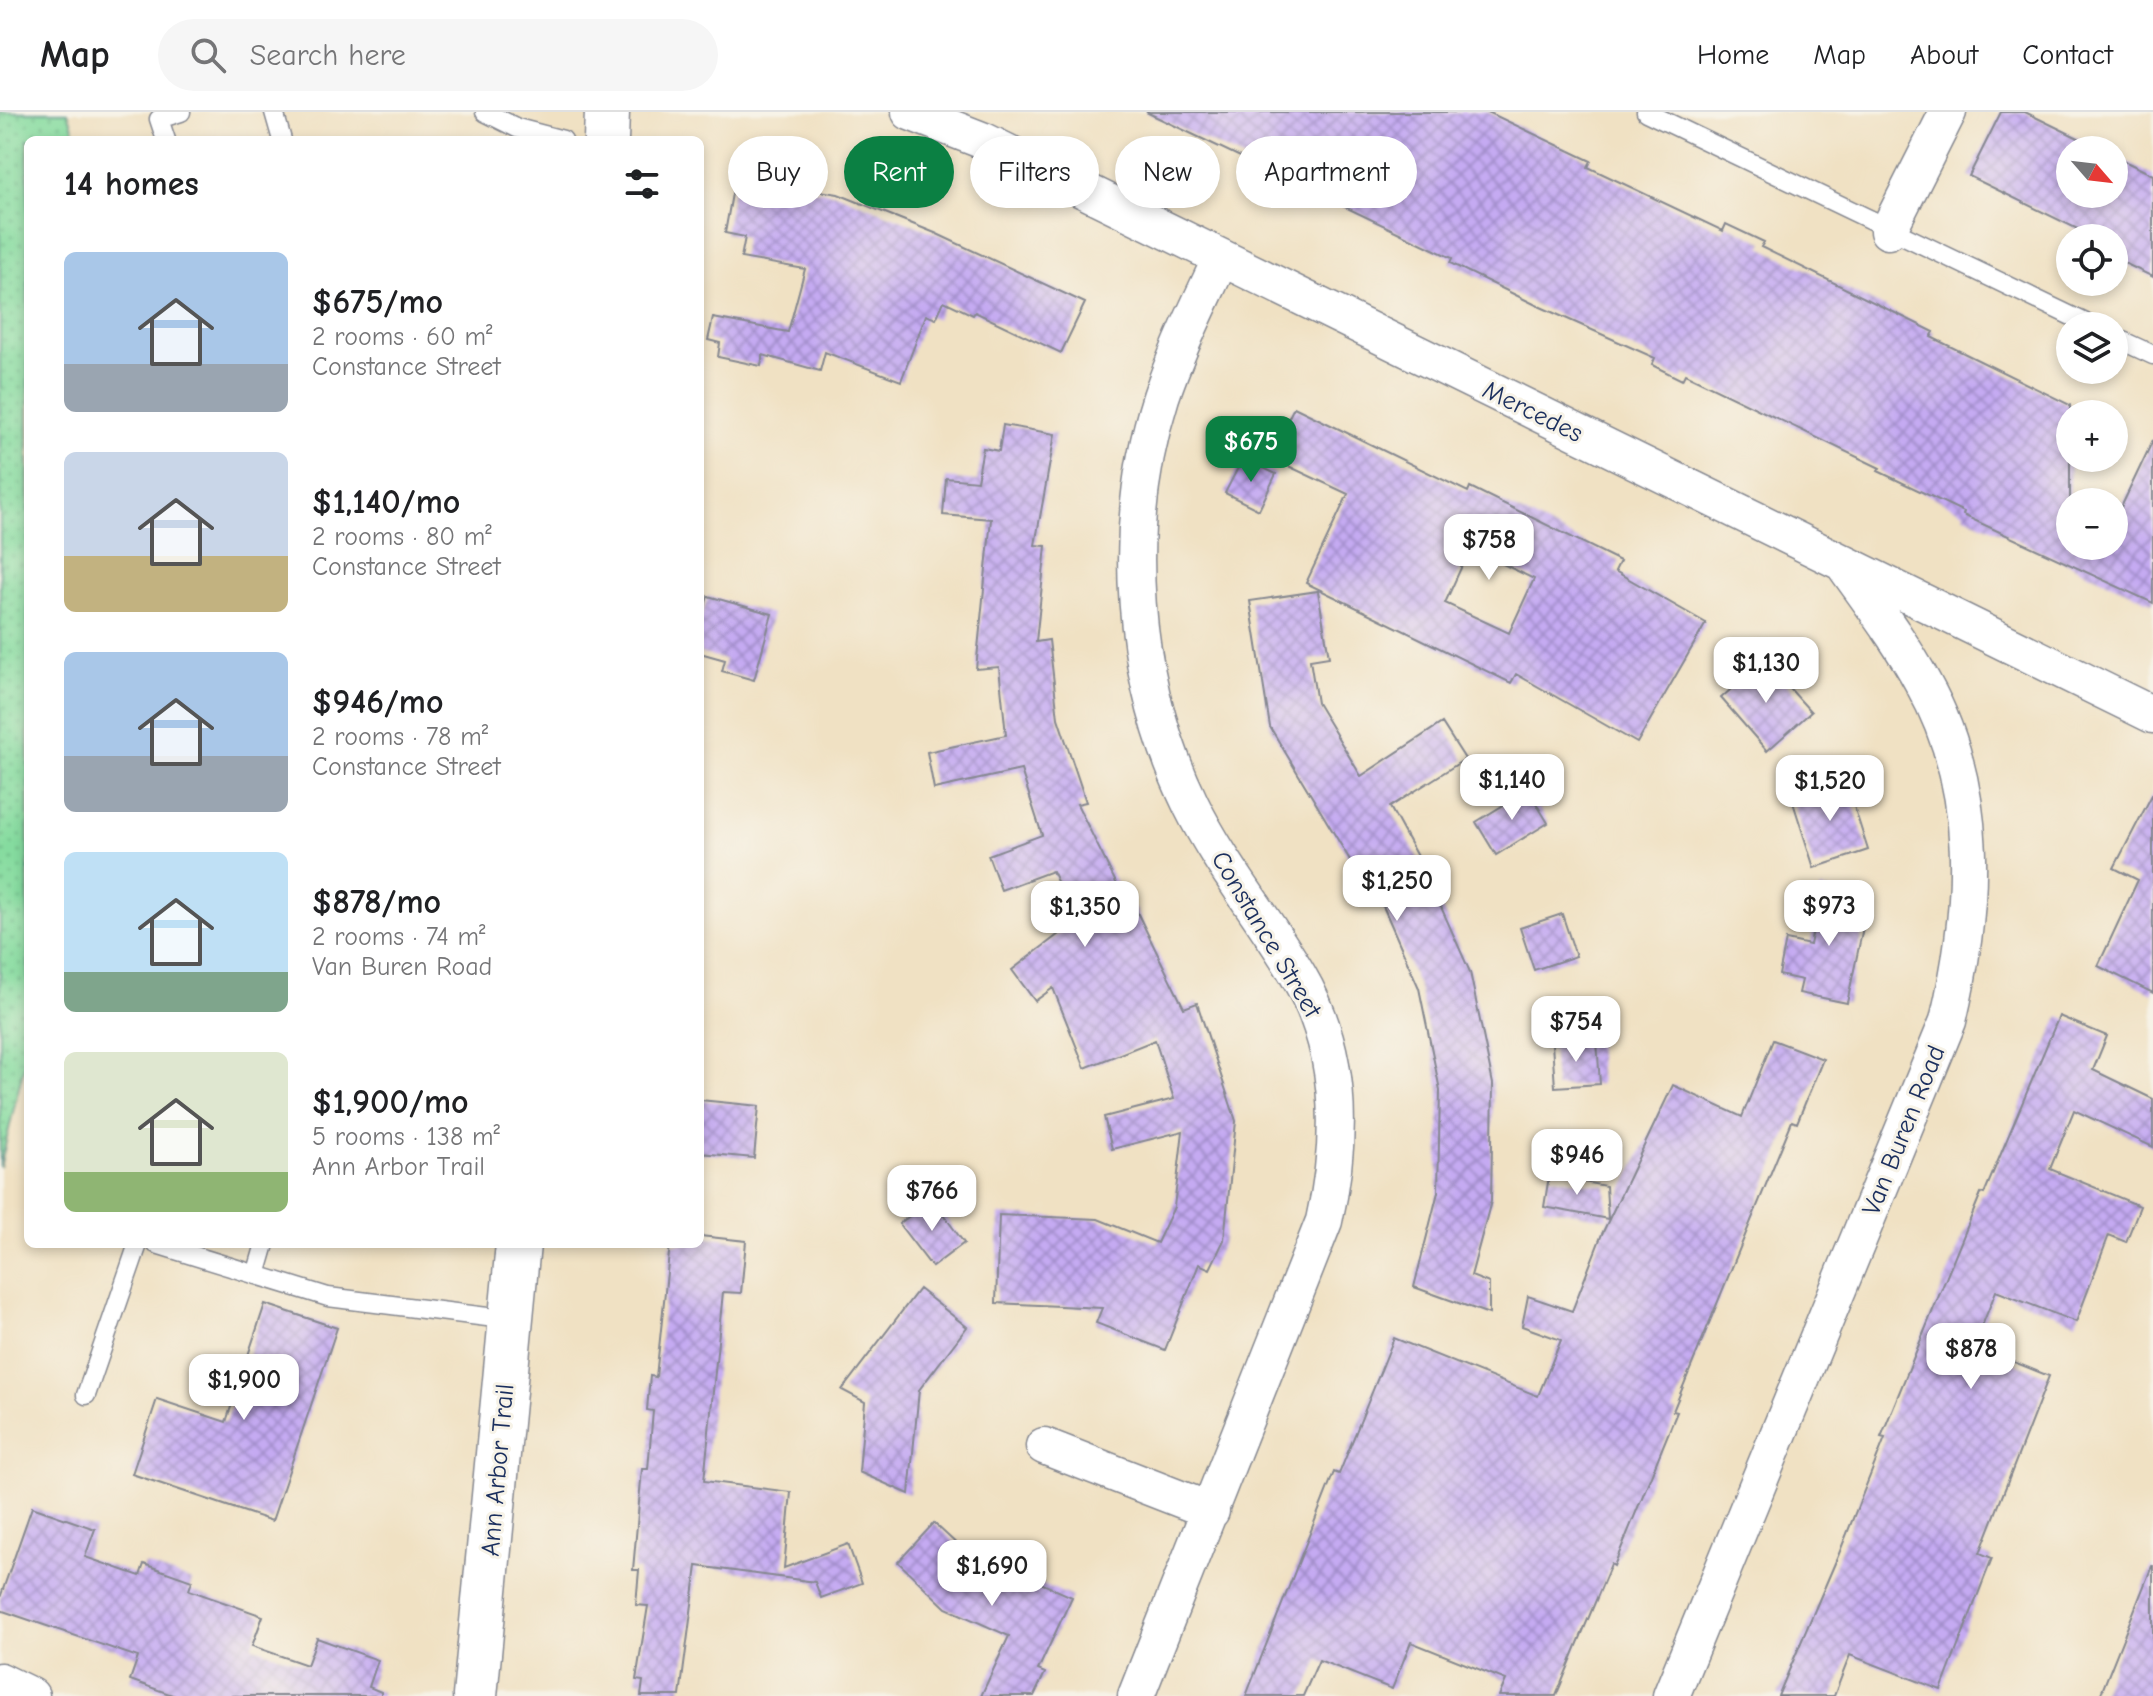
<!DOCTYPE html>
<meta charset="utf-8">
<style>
body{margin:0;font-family:"Comic Neue",sans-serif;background:#f6f6f6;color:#202124;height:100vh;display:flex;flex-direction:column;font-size:30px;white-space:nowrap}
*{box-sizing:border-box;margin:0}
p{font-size:26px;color:#757577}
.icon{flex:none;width:44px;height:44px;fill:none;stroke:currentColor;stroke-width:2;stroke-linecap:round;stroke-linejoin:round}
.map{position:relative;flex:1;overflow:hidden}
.drawer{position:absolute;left:24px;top:24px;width:680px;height:1112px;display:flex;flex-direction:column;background:#fff;border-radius:12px;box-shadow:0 4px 12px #0003}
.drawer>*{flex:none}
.top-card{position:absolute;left:728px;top:24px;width:760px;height:72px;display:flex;gap:16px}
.needle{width:52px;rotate:118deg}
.controls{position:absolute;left:2056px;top:24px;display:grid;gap:16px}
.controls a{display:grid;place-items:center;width:72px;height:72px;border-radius:50%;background:#fff;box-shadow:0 4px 12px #0003;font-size:40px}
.price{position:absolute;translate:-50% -68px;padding:0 18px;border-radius:16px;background:#fff;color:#222;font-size:26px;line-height:52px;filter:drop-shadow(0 2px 4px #0008)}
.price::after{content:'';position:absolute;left:50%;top:48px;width:24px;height:18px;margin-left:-12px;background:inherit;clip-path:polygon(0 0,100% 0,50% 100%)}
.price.selected{background:#0b8043;color:#fff}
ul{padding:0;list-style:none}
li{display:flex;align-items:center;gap:24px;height:200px;padding:0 40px}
li span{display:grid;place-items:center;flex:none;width:224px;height:160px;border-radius:12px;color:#555}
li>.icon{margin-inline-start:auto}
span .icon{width:96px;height:96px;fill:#fffc;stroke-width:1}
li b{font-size:34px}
h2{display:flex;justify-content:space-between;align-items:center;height:96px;padding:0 40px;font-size:34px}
.pill{padding:0 28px;border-radius:36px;background:#fff;box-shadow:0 4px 12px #0003;font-size:28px;line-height:72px}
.pill.selected{background:#0b8043;color:#fff}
header{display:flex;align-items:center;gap:48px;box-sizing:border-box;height:112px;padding:0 40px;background:#fff;border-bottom:2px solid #e0e0e0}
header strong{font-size:38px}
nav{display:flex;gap:44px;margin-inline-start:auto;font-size:28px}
.search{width:560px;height:72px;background:#f6f6f6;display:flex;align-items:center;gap:20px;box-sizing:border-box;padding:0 28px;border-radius:44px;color:#757577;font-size:30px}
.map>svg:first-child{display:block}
.green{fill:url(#green-dots);stroke:#50857e;stroke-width:2}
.building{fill:url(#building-cross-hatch);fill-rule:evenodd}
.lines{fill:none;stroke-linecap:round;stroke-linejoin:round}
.service-casing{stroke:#868890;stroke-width:21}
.minor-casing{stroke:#868890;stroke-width:39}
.tertiary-casing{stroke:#868890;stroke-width:47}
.service{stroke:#fff;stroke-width:18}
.minor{stroke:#fff;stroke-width:36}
.tertiary{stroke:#fff;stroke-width:44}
.labels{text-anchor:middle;stroke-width:6;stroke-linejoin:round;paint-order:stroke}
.street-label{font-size:26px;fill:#1b2f5e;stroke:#f7f3e8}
</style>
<header>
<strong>Map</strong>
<div class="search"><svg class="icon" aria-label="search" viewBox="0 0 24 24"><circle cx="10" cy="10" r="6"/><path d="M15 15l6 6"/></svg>Search here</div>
<nav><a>Home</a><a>Map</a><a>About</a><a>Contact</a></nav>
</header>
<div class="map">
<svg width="2153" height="1584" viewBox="0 0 2153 1584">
<defs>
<pattern id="green-dots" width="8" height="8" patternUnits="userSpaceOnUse" patternTransform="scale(2)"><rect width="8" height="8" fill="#85db9f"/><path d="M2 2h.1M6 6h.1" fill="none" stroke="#72bc8b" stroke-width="1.8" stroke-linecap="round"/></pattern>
<pattern id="building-cross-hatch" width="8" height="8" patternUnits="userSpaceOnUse" patternTransform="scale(2)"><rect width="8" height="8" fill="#c5aaf2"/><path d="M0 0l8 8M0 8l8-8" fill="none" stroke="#9f8bc7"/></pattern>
</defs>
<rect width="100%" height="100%" fill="#f7f3e8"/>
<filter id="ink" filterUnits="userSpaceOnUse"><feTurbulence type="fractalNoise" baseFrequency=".0125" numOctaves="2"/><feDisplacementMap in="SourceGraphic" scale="16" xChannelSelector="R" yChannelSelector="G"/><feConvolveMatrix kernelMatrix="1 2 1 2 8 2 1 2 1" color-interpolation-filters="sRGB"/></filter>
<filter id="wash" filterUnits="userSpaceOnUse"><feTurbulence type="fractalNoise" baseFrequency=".006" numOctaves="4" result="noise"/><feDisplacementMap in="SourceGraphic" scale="32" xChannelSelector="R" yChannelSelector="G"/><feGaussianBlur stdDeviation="1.8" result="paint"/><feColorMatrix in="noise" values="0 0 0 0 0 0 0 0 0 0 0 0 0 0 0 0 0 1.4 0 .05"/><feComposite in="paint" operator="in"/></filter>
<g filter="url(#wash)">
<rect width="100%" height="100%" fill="#f0e1c3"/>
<path class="green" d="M0,0H68L77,28H28V937L0,1055Z"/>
<g id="blocks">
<path class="building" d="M1146,0H1488L1591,49L1588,55L1723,119L1726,112L1764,130L1761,135L1934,220L1931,225L2070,293V434H2114V410L2153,328V491L1963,403L1964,400L1878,359L1880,356L1685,262L1682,268L1652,253L1655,246L1534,192L1450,151L1452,146Z
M2001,0H2025L2103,38H2070V82H2114V44L2153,63V165L2114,146V126H2096L1969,64Z
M735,65L838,82L935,121L1085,191L1061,241L975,200L973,203L944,189L936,207L926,203L901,269L825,240L820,259L763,243L761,254L718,245L720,231L708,228L713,206L788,220L805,157L741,146L745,125L725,121Z
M1294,295L1468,380L1470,375L1620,449L1615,459L1706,511L1637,631L1516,562L1511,571L1306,471L1348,382L1269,345ZM1470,436L1534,467L1509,521L1445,491Z
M1003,313L1055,322L1035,433L1046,434L1036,530L1049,528L1058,606L1086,690L1077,692L1130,799L1135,796L1184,896L1197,891L1236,1009L1224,1128L1210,1157L1199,1152L1165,1238L1096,1211L1102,1196L996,1191L999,1103L1098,1107L1157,1131L1174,1095L1183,1019L1112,1037L1104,1005L1174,987L1155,928L1085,956L1053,876L1035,889L1012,858L1076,809L1052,759L1001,778L988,743L1042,723L1021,658L934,677L927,640L1006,623L999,555L976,557L991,407L943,403L946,366L977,369L983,336L999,339Z
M1243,346L1276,362L1259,398L1225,381Z
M1318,479L1329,545L1310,548L1317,591L1361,664L1442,611L1465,647L1390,695L1425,759L1470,860L1493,972L1491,1089L1471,1164L1489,1171V1202L1414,1175L1438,1080L1440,978L1419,876L1379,785L1370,790L1350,754L1353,753L1270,615L1250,489Z
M708,484L772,502L754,568L722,559L725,548L700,541V511Z
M1764,548L1811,600L1767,639L1721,586Z
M1845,666L1868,738L1814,756L1791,684Z
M1528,678L1548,711L1496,743L1476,710Z
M2153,681V881L2098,854L2138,768L2114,756Z
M1821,777L1869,787L1847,891L1799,881L1802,868L1779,863L1786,828L1810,833Z
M1562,802L1576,844L1534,858L1520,816Z
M2059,904L2107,924L2093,958L2153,987V1035L2074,998L2050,1057L2140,1094L2126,1130L2109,1123L2076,1210L1996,1179L1974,1234L2049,1264L1980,1441L1992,1446L1941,1578L1850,1543L1834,1584H1778L1838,1444L1885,1326L1881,1325L1981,1081L1984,1082Z
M1773,928L1823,947L1797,1011L1792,1009L1673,1299L1677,1300L1614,1454L1611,1452L1556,1584H1499L1506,1568L1411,1530L1392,1577L1319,1548L1303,1584H1246L1334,1360L1339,1362L1394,1226L1538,1284L1561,1228L1522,1214L1528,1184L1572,1199L1602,1122L1673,973L1742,1005Z
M1597,929L1600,972L1555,975L1552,932Z
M700,988L759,994L754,1046L700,1041Z
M1549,1064L1606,1074L1608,1107L1544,1095Z
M932,1087L964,1131L932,1155L899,1112Z
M700,1124L746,1129L741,1181L723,1180L704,1369L791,1380L784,1456L848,1432L862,1471L821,1486L815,1470L697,1454L680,1584H641L643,1569L636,1568L648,1494L636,1493L639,1458H633L642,1357H648L653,1299L647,1298L650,1264L656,1265L670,1132H700Z
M919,1177L967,1215L919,1278L909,1382L859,1360L865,1290L842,1278Z
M265,1192L337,1216L272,1409L132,1362L157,1287L226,1310Z
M32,1395L95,1417L85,1445L140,1464L144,1452L192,1469L189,1478L263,1504L252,1534L307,1553L317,1526L378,1548L369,1575L381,1580V1584H175L130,1568L138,1545L0,1498V1486Z
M934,1411L1000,1472L1007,1456L1072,1485L1038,1558L1045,1561L1034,1584H981L1009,1524L946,1496L898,1450Z
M2153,1454V1584H2100L2152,1454Z"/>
</g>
</g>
<g filter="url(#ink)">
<use href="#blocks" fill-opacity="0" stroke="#868890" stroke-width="2"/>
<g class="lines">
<defs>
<path id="service" d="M274,0L282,28
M485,0L517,16L563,28
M1646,0L2092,214
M166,28L159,7L181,0
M2114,225L2153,243
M156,1132L328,1185L511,1208
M256,1163L265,1132
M86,1283L138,1132"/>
<path id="minor" d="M910,0L984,29L2153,603
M1888,119L1948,0
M1044,1334L1211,1399
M0,1569L31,1584
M1136,1584L1324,1109C1343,1025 1343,939 1298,863C1264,805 1221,754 1191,693C1131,570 1119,416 1161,285C1177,237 1200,192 1221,146
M1671,1584L1948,909C1975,795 1982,676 1923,571C1901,530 1872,492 1845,454"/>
<path id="tertiary" d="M606,28L607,0
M475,1584L518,1132"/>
</defs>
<use href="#service" class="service-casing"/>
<use href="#minor" class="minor-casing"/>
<use href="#tertiary" class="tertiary-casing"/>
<use href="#service" class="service"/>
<use href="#minor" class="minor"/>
<use href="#tertiary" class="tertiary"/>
</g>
</g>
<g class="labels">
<g class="street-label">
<text transform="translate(1533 299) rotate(26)" y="9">Mercedes</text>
<text transform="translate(1267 822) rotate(59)" y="9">Constance Street</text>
<text transform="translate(1903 1018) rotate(-68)" y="9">Van Buren Road</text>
<text transform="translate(497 1358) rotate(-85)" y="9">Ann Arbor Trail</text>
</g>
</g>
</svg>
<div class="controls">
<a><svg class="needle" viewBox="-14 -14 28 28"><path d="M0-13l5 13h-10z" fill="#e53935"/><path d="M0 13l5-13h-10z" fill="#757577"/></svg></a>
<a><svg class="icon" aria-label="locate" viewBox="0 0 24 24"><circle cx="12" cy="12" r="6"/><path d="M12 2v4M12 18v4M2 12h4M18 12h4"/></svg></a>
<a><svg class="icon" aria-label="layers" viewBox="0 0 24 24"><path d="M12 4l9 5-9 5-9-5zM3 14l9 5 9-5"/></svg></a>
<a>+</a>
<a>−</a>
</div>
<b class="price selected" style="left:1251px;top:372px">$675</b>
<b class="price" style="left:1489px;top:470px">$758</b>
<b class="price" style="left:1766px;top:593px">$1,130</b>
<b class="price" style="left:1512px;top:710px">$1,140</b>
<b class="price" style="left:1830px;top:711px">$1,520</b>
<b class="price" style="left:1397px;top:811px">$1,250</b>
<b class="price" style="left:1829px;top:836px">$973</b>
<b class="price" style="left:1085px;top:837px">$1,350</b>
<b class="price" style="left:1576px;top:952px">$754</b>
<b class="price" style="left:1577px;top:1085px">$946</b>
<b class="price" style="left:932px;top:1121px">$766</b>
<b class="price" style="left:1971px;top:1279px">$878</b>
<b class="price" style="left:244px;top:1310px">$1,900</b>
<b class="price" style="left:992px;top:1496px">$1,690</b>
<div class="top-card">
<a class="pill">Buy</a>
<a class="pill selected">Rent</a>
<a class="pill">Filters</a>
<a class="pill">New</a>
<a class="pill">Apartment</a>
</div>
<section class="drawer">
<h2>14 homes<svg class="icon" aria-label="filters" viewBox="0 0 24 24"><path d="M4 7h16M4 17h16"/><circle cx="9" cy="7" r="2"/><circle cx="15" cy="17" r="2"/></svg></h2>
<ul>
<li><span style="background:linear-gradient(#a9c7e8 70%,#9aa5b1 0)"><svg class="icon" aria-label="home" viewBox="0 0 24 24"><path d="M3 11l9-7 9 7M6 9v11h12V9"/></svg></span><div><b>$675/mo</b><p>2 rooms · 60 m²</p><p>Constance Street</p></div></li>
<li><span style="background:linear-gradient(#c9d6e8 65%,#c2b280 0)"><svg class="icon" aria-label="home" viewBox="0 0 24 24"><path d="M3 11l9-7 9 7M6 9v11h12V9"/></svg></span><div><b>$1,140/mo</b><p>2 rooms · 80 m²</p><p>Constance Street</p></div></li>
<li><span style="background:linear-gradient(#a9c7e8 65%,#9aa5b1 0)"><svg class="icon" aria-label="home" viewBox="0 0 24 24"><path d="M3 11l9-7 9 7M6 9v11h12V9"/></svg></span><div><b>$946/mo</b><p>2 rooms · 78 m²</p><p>Constance Street</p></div></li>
<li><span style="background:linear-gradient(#bfe0f5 75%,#7fa58c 0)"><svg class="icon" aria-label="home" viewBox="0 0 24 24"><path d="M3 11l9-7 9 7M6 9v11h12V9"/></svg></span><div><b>$878/mo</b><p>2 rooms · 74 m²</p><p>Van Buren Road</p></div></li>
<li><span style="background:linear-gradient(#dfe7d0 75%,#8fb573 0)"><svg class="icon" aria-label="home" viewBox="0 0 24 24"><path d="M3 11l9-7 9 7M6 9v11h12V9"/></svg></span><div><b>$1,900/mo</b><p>5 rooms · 138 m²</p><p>Ann Arbor Trail</p></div></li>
</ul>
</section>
</div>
